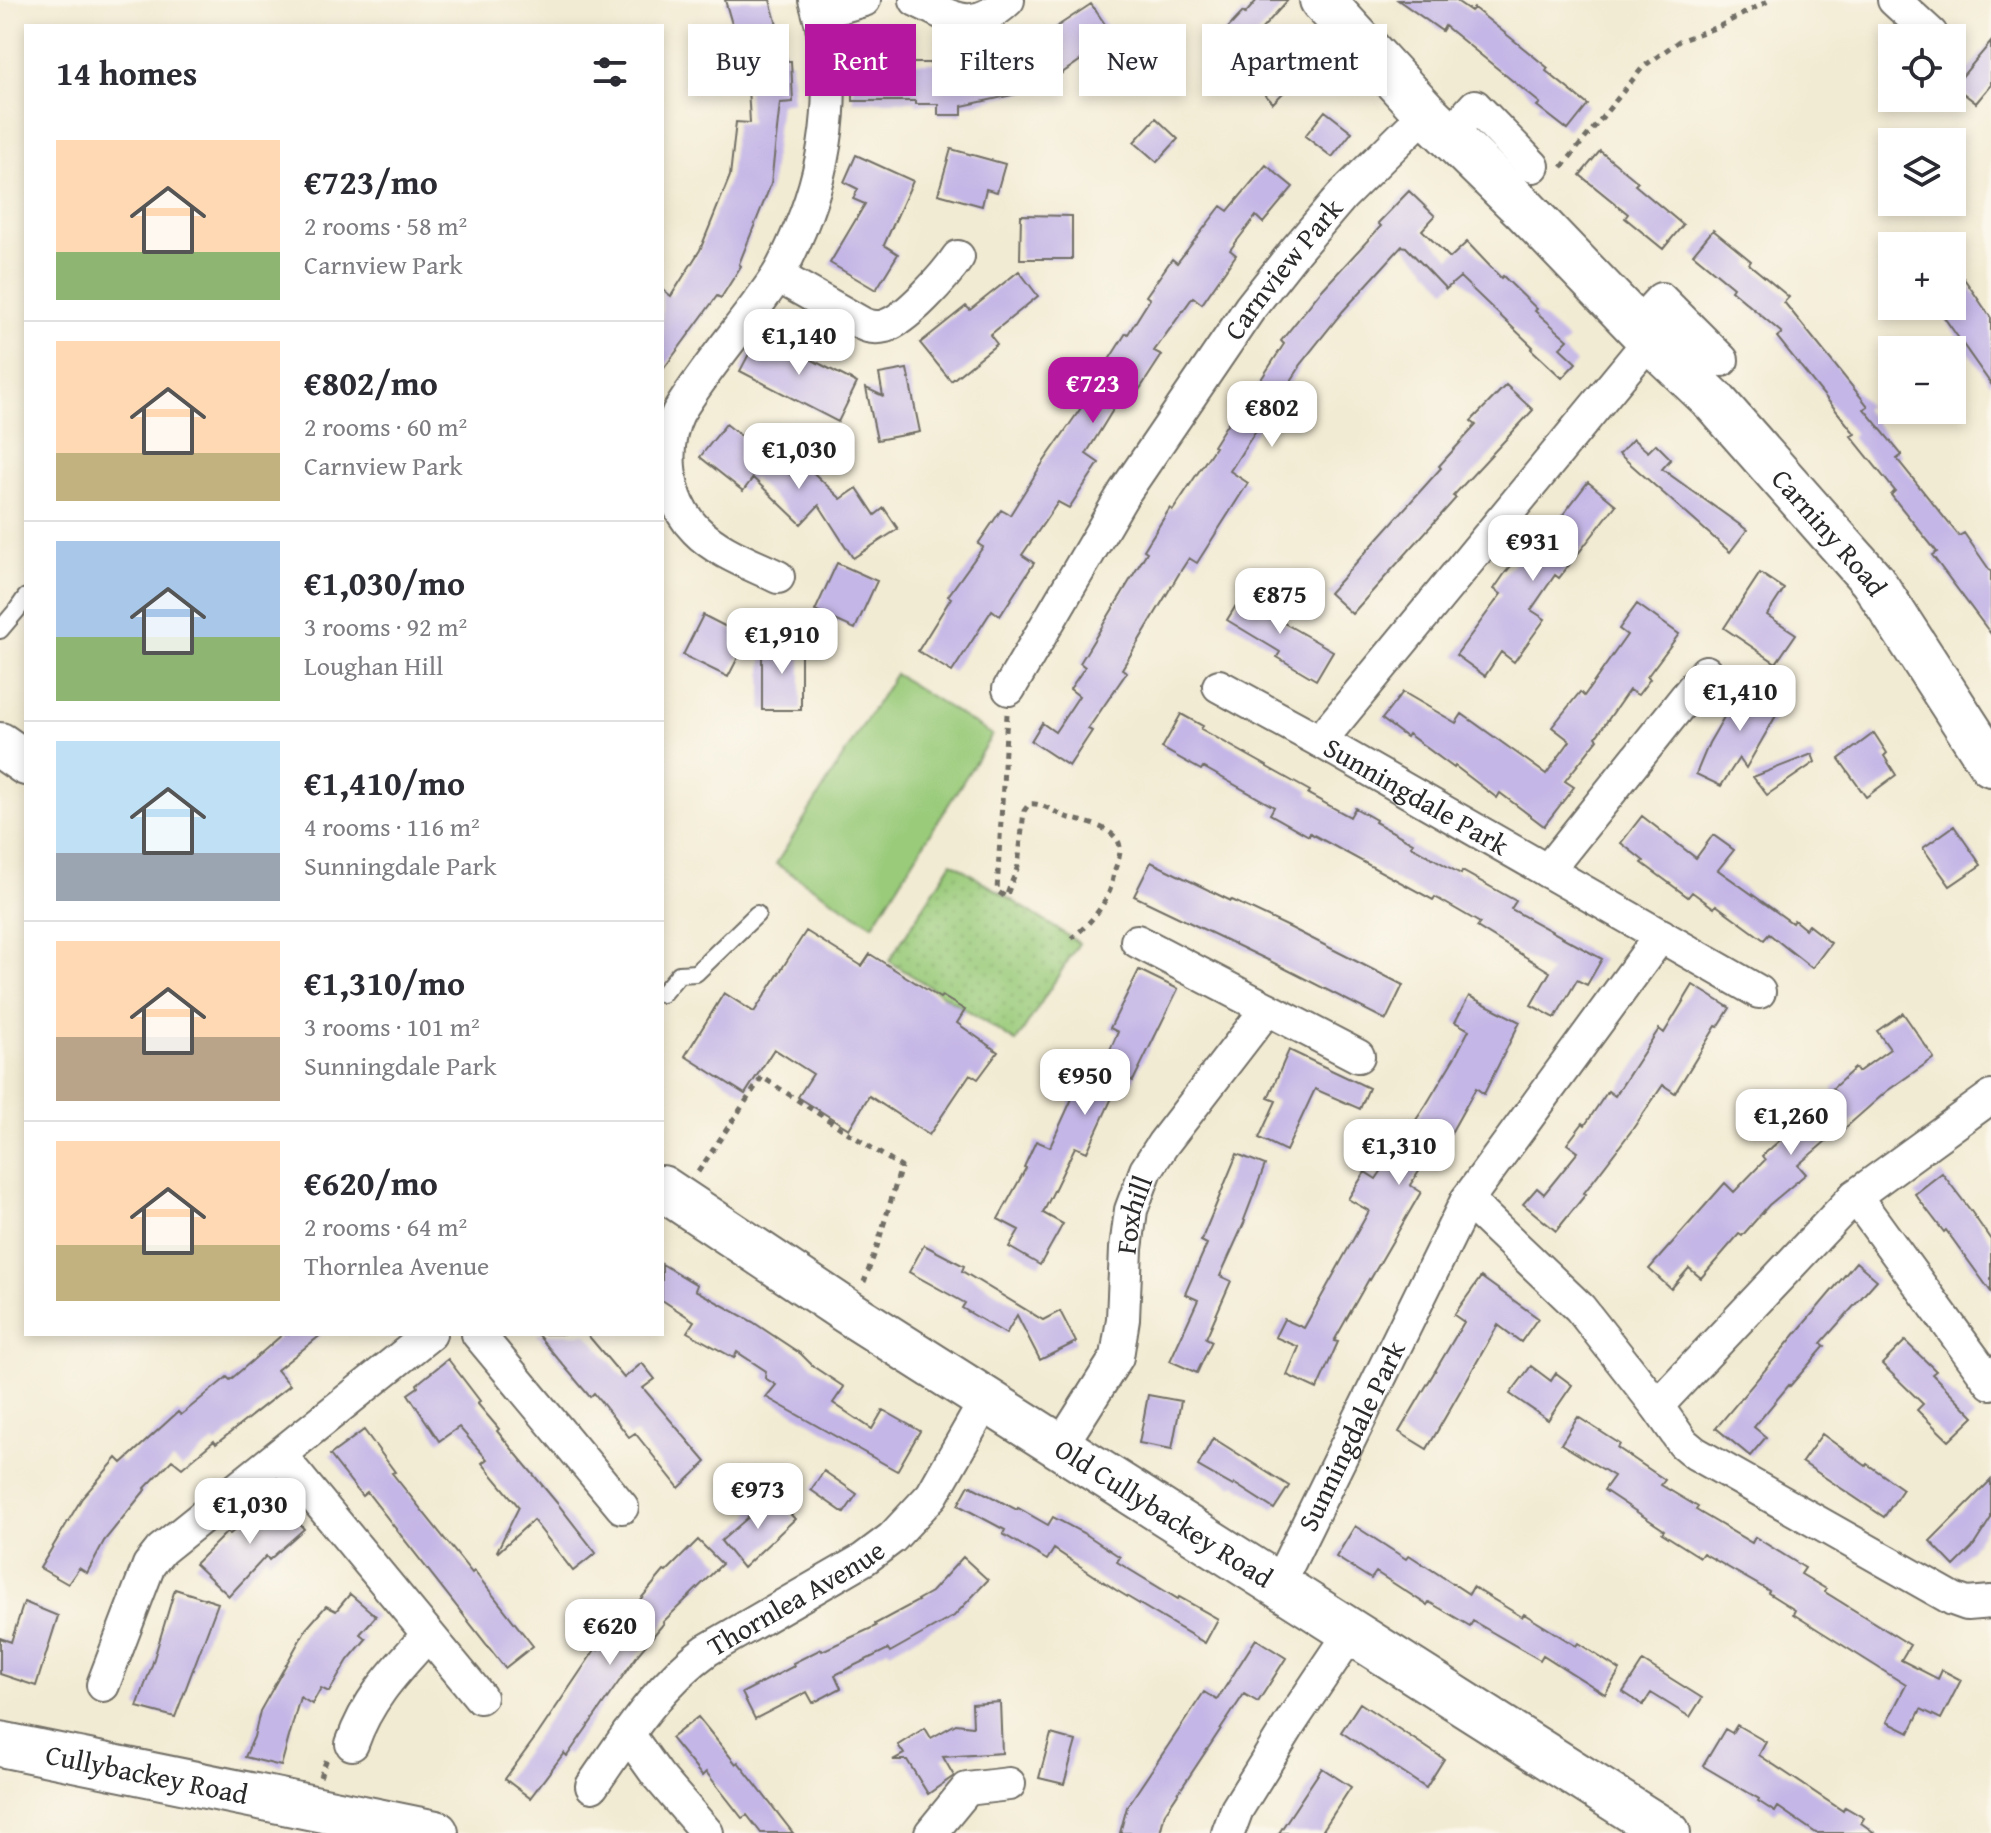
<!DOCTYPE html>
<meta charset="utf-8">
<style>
body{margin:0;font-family:"Gentium Book Plus",serif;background:#f2f2f3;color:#2b2b33;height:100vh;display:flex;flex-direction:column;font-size:30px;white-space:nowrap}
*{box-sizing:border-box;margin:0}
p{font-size:26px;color:#7c7c81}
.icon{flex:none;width:44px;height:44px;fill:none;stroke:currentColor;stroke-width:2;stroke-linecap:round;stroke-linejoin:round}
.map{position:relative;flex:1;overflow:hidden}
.sheet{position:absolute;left:24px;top:24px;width:640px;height:1312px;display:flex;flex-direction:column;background:#fff;border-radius:0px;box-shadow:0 4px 12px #0003}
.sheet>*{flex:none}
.hud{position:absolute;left:688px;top:24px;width:760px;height:72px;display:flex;gap:16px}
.buttons{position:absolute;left:1878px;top:24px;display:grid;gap:16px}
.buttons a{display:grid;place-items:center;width:88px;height:88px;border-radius:0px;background:#fff;box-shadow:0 4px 12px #0003;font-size:40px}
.price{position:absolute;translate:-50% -68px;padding:0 18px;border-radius:16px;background:#fff;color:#222;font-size:26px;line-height:52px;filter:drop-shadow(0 2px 4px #0008)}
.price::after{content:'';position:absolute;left:50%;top:48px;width:24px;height:18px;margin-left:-12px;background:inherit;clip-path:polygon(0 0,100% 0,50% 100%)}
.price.on{background:#b5179e;color:#fff}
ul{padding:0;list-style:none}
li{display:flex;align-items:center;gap:24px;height:200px;padding:0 32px}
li+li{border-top:2px solid #e1e1e2}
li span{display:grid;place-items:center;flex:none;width:224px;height:160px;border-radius:0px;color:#555}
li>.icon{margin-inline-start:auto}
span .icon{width:96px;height:96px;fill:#fffc;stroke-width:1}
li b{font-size:34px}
h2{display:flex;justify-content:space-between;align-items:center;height:96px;padding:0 32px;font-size:34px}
.pill{padding:0 28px;border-radius:0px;background:#fff;box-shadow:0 4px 12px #0003;font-size:28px;line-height:72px}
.pill.on{background:#b5179e;color:#fff}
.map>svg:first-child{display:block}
.grass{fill:#9acb7a;stroke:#627b52;stroke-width:2}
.park{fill:url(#park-dots);stroke:#627b52;stroke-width:2}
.building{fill:#c4b6e6}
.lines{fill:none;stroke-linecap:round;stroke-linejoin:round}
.lane-casing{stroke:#716e66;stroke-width:20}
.street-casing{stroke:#716e66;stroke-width:36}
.secondary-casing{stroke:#716e66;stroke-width:48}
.path{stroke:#716e66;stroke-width:5;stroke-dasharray:6 6;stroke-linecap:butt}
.lane{stroke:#fff;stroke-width:16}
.street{stroke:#fff;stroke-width:32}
.secondary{stroke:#fff;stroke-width:44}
.labels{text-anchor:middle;stroke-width:6;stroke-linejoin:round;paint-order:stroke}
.street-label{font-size:28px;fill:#2b2b2b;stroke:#fbf7ec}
</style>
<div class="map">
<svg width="1991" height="1833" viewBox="0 0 1991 1833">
<defs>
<pattern id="park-dots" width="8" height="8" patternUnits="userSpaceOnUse" patternTransform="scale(2)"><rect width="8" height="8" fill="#9acb7a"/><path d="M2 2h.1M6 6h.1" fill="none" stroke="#85ae6a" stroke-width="1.8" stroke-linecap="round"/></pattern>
</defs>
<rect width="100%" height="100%" fill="#fbf7ec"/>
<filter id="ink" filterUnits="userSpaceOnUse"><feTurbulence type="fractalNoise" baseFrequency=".0125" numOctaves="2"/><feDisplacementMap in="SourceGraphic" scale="16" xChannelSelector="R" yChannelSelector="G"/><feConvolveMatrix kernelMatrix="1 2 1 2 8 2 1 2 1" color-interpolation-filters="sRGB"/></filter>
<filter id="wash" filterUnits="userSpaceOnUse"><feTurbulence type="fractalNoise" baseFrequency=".006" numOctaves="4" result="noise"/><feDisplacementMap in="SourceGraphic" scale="32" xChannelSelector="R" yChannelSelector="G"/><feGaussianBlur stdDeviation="1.8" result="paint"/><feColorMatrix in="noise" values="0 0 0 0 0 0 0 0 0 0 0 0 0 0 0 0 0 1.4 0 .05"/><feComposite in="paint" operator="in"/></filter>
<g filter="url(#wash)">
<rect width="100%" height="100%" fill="#f2ebd3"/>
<path class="grass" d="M895,674L992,735L873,925L776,864Z"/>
<path class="park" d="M952,862L1079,943L1016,1042L889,961Z"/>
<g id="blocks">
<path class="building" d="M725,0H770L787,61H791L793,102L780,103L771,184L739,264L741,266L721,298L717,296L662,371V289L671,296L700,250L730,176L736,122L750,123L746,51L740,52Z
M1257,0H1288L1231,63L1212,45L1243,12L1245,14Z
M1398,0H1455L1471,11L1474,8L1548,68L1546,71L1588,105L1568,130L1537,106L1540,103L1445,26L1442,31Z
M1091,4L1114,37L1039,89L962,106V115H938V104H916V101H853V57H867L866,40H895V63H962V73L1059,52L1047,33Z
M1991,42V85L1976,103L1954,86Z
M1283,63L1298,78L1273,103L1258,87Z
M1325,111L1352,132L1332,157L1305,136Z
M1156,118L1178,139L1157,162L1134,142Z
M951,149L1005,164L997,192L986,189L982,206L938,194Z
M1600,151L1638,182L1635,185L1683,225L1663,249L1625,218L1628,214L1580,175Z
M856,155L913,181L884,245L898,254L876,290L830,263L865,204L853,199L858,189L844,182Z
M1266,165L1293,187L1263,223L1256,216L1230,250L1236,255L1202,304L1193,297L1154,351L1162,355L1132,401L1122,395L1086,454L1099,463L1069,508L1058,502L1022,555L1034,563L1000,616L992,610L952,672L918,651L951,598L948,596L983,547L978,544L1001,510L1010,515L1040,467L1081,408L1079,407L1126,333L1128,334L1150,299L1146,296L1172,259L1177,263L1221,206L1228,211Z
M1409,191L1435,216L1422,230L1450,258L1467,242L1501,278L1503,276L1537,309L1535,311L1568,340L1560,348L1576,363L1562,378L1531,349L1533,347L1460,277L1446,289L1406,247L1402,246L1343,311L1299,366L1300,367L1273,409L1271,407L1230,471L1248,483L1197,563L1189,558L1180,572L1122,669L1127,672L1088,729L1092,731L1069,766L1031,741L1042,723L1055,732L1079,696L1070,689L1085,667L1080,663L1147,552L1144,550L1170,508L1173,510L1215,447L1213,446L1241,402L1245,404L1284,344L1281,341L1321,291L1381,226L1378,223Z
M1021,215L1072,216V259H1020Z
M1713,230L1751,261L1749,264L1789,297L1784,302L1868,406L1864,409L1902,455L1897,459L1959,536L1964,533L1991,572V634L1932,555L1937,552L1891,495L1895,491L1851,436L1855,434L1777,337L1782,333L1731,290L1733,287L1693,254Z
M1952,261L1991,318V384L1936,306H1952Z
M1019,271L1038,296L990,335L997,344L951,381L920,343L966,306L970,310Z
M760,333L857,383L838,422L740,371Z
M907,369L920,432L877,440L866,388L883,396L879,374Z
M1506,385L1533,410L1453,496L1456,498L1352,614L1329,593L1441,468L1439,466L1476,425L1471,421Z
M726,424L792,476L797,471L792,463L798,458L841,499L857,488L875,515L884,508L898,529L853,558L819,505L801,524L753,478L743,491L700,457Z
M1633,439L1648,452L1656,444L1671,459L1662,469L1747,530L1730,552L1619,454Z
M1588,482L1616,505L1559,578L1555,575L1531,610L1545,619L1514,662L1501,652L1485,676L1456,655L1501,594L1494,589L1505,573L1535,537L1542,542Z
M837,563L877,581L855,629L815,611Z
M1760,573L1784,589L1767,615L1796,634L1776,663L1724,628Z
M1245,591L1281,613L1277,619L1333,651L1316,680L1277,657L1280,652L1227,620Z
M1637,604L1679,634L1647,677L1650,679L1638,695L1629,690L1596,737L1598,739L1565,781L1574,787L1544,826L1500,793L1497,798L1455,766L1454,768L1408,734L1406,737L1382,719L1403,692L1456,723L1462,714L1546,774L1570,741L1552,727L1580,692L1584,696L1627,635L1619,629Z
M703,615L748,638L728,677L683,655Z
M762,643H801V710H762Z
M1755,680L1786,698L1746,768L1739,758L1721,786L1696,774L1709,743L1735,698L1742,702Z
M1181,714L1203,726L1201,729L1267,766V767L1310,791L1308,794L1350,817L1355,808L1376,820L1375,822L1413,843L1411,846L1461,874L1462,871L1516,901L1511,909L1602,959L1587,985L1577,980L1555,1018L1531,1005L1550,972L1477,927L1480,923L1435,897L1433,900L1310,833L1309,836L1270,814L1274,807L1203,767L1201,770L1162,748Z
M1874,733L1887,753L1884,756L1896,775L1866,797L1839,759Z
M1812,754L1815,762L1767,795L1753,777Z
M1642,816L1696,858L1713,835L1734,850L1718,870L1792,923L1794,920L1805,929L1808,925L1831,943L1812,968L1769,934L1764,940L1716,905L1714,908L1692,892L1688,897L1642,863L1644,861L1621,843Z
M1954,826L1981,865L1950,886L1923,848Z
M1151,862L1231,901L1232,900L1289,927L1403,985L1386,1020L1272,962L1134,896Z
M806,931L862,966L870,954L940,998L942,996L965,1010L957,1023L998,1052L978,1079L970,1074L929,1135L869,1096L849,1129L798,1097L813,1074L774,1049L745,1094L685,1056L724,993L754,1012Z
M1139,970L1178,989L1133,1081L1122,1076L1087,1152L1075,1147L1043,1213L1063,1224L1040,1265L1009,1247L1019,1230L998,1219L1026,1168L1024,1167L1036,1141L1050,1147L1075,1092L1089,1098L1118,1032L1110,1028Z
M1693,985L1730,1008L1718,1027L1716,1026L1675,1093L1663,1085L1632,1130L1584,1193L1586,1194L1556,1231L1523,1204L1537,1188L1544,1194L1578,1152L1567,1144L1583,1123L1585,1125L1608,1091L1615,1096L1659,1029L1664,1033Z
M1469,996L1520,1022L1484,1094L1476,1088L1447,1140L1442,1137L1410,1185L1421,1192L1370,1280L1369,1279L1334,1341L1338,1342L1317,1389L1287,1375L1299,1347L1275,1337L1284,1319L1304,1328L1369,1211L1348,1199L1365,1172L1376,1179L1426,1105L1456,1055L1469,1030L1455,1022Z
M1903,1013L1934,1058L1887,1091L1835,1137L1833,1135L1798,1165L1806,1174L1769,1205L1742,1236L1739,1234L1701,1278L1689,1268L1671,1289L1649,1269L1725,1183L1734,1192L1765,1160L1762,1156L1835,1092L1832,1089L1855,1068L1858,1072L1890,1049L1877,1031Z
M1289,1050L1369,1088L1360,1109L1315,1089L1286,1151L1259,1138L1276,1101L1268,1098Z
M1237,1154L1265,1165L1244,1220L1245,1221L1220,1276L1231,1281L1206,1338L1212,1341L1197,1373L1170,1361L1198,1300L1185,1294L1207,1244L1201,1241Z
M1942,1173L1971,1211L1991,1240V1292L1946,1230L1944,1232L1915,1194Z
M924,1245L964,1266L962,1271L1043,1320L1060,1311L1076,1342L1040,1360L1017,1315L1006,1334L962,1308L965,1303L909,1272Z
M1856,1262L1877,1280L1821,1343L1825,1346L1790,1386L1789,1385L1754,1427L1766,1437L1750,1456L1716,1428Z
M662,1264L697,1285L695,1290L753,1322L801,1354L814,1367L844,1387L833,1403L872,1429L883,1410L920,1431L897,1471L766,1397L776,1385L765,1378L766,1371L737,1352L734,1358L687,1332L694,1321L662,1300Z
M1481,1277L1538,1318L1521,1342L1498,1325L1427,1449L1399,1432L1464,1322L1454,1315Z
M283,1334H322L277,1370L290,1385L216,1444L214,1441L182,1468L172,1460L145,1488L146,1489L104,1541L87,1573L79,1568L68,1584L40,1568L82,1498L117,1458L122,1463L178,1412L181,1415L227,1377L230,1380Z
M537,1334H587L624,1378L642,1363L655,1379L643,1388L706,1462L679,1488L635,1433L629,1437L594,1393L590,1397Z
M1905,1341L1936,1371L1932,1374L1974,1417L1949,1441L1917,1410L1923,1404L1882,1364Z
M448,1359L480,1401L477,1403L499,1429L497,1431L557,1503L596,1553L573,1571L533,1520L498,1552L497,1551L519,1507L482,1463L487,1459L459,1427L439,1441L408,1394L418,1387L417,1384Z
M1531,1366L1551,1381L1556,1373L1572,1385L1548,1420L1510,1394Z
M1148,1395L1181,1401L1172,1449L1139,1443Z
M1578,1417L1620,1444L1618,1448L1665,1480L1661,1485L1698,1507L1696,1510L1752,1543L1755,1537L1805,1568L1801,1574L1826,1589L1825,1592L1910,1645L1901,1660L1938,1679L1942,1670L1961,1680L1941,1719L1921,1709L1909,1733L1887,1722L1906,1685L1793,1614L1795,1610L1768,1593L1769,1591L1703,1553L1700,1557L1662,1533L1664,1530L1604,1490L1614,1476L1561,1444Z
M364,1430L395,1472L392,1473L472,1573L474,1571L533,1646L505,1668L367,1492L362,1496L330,1455Z
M1822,1434L1866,1466L1867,1464L1903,1489L1884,1517L1802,1462Z
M1213,1438L1289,1486L1274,1509L1235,1484L1233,1486L1198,1466Z
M824,1471L857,1494L844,1513L811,1490Z
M1991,1480V1518L1972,1548L1954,1566L1930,1541Z
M969,1485L1017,1510L1018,1508L1048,1525L1053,1517L1087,1535L1120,1557L1117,1562L1178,1599L1179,1597L1218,1619L1205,1643L1116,1590L1054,1549L1047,1560L1003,1534L1005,1530L958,1505Z
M771,1494L795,1519L743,1568L721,1541L751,1515L749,1513Z
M276,1496L304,1529L269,1560L266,1556L229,1596L195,1564L227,1532L230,1534Z
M1355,1526L1406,1559L1409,1555L1469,1594L1473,1587L1522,1617L1524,1614L1576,1646L1578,1643L1620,1670L1605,1694L1543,1655L1540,1660L1473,1621L1470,1626L1429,1602L1427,1605L1376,1572L1371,1579L1336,1557Z
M698,1540L722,1564L663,1622L664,1623L639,1653L567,1756L564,1753L530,1798L505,1779L538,1734L596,1648L598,1650L664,1571L666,1572Z
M963,1557L988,1580L954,1616L890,1652L888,1649L835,1675L841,1688L813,1703L807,1692L755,1719L742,1693L794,1666L793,1663L821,1649L822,1651L876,1626L875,1624L918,1601L917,1600L931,1592Z
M175,1589L218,1603L175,1717L137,1707L152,1665Z
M350,1594L376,1616L360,1634L366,1639L348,1660L329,1692L321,1688L312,1704L300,1697L281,1766L245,1757L254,1737L260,1711L306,1629L326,1606L336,1611Z
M24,1602L58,1616L36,1686L0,1674V1638L11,1642Z
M1256,1639L1286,1658L1258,1702L1244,1694L1165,1813L1160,1833H1120L1127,1807L1204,1692L1217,1700Z
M1643,1661L1702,1698L1690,1717L1651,1693L1643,1705L1623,1692Z
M1000,1702L1002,1753L943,1757L954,1776L928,1794L907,1760H893L904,1754L898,1745L925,1728L931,1738L956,1724L973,1726L972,1704Z
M1360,1703L1444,1759L1426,1788L1341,1732Z
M698,1717L736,1764L738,1762L793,1833H761L747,1815L742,1818L706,1772L702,1776L671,1738Z
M1737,1725L1766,1742L1759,1755L1843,1811L1845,1807L1864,1818L1861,1823L1875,1833H1816L1778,1807L1775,1812L1758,1801L1759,1799L1703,1766L1725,1729L1732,1733Z
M1051,1734L1076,1741L1064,1784L1039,1778Z
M1322,1768L1351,1787L1321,1833H1279Z"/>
</g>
</g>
<g filter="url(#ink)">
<use href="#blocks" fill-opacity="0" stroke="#716e66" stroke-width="2"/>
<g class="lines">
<defs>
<path id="lane" d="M0,630L17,610L26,597
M662,994L679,974L696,973L757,914"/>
<g id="street">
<path d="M916,0C955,19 972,34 1008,0"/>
<path d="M1894,0L1931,34"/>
<path d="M819,13L864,0"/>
<path d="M1449,135L1475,106L1533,166"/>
<path d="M778,276L861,323C868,327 877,328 885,326C906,320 946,275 958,257"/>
<path d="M1636,326L1661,299L1722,360"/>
<path d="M778,577C751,564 717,552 696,530C667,501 661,449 678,413C707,365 745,324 776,278C786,263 793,245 800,229C830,157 839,75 815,0"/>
<path id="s1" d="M1219,686L1320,741L1759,992"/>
<path id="s2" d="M1009,689L1124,493L1250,308L1295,251L1342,196L1426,113"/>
<path d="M1320,741L1650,340"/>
<path d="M1547,871L1706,672"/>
<path d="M1137,941L1358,1056"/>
<path d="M1855,1196L1991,1383"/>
<path d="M1467,1200L1580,1308L1657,1406L1683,1443L1695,1453L1953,1599L1967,1604L1991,1602"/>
<path d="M478,1334L622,1507"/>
<path d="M1657,1406L1855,1196L1991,1097"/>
<path id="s3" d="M1060,1447L1117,1357L1123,1319L1126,1249L1131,1210L1146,1170L1163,1144L1267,1009"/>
<path d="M280,1455L480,1697"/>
<path id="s4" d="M1278,1585L1467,1200L1661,935"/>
<path d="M103,1685L149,1565L161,1550L430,1334"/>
<path d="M628,1734L658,1776L707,1833"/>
<path d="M352,1744C368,1698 396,1670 428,1635"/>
<path id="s5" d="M592,1786C626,1737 658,1685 707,1650L864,1559L892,1538L932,1495L986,1400"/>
<path d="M931,1833L967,1789L1009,1784"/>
<path d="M1228,1833L1237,1809L1291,1722L1352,1631"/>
</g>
<g id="secondary">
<path id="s6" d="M1322,0L1426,113L1525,210L1650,340L1715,402L1872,580L1991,764"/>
<path d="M0,745L26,763"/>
<path id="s7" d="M662,1188L848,1312L1668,1833"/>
<path id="s8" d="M0,1744L436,1833"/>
</g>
</defs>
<use href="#lane" class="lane-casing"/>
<use href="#street" class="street-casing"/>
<use href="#secondary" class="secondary-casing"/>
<path class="path" d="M1562,167L1643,67L1679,41L1720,26L1770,0
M1007,714L997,891L1006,897L1018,866L1024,811L1029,804C1043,802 1056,814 1069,818C1084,822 1104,825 1115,837C1125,847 1118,860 1114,872C1113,878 1112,884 1110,890C1102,910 1088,925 1072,938
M698,1172L762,1077L901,1167L876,1250L864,1282
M320,1777L328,1756"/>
<use href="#lane" class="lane"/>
<use href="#street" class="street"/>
<use href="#secondary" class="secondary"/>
</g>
</g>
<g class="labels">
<g class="street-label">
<text dy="10" stroke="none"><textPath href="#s2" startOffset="502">Carnview Park</textPath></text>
<text dy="10" stroke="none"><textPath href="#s6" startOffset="736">Carniny Road</textPath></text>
<text dy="10" stroke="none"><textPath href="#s1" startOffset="226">Sunningdale Park</textPath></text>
<text dy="10" stroke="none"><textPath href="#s3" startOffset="250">Foxhill</textPath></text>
<text dy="10" stroke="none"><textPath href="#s4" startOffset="166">Sunningdale Park</textPath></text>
<text dy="10" stroke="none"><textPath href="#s7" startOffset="598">Old Cullybackey Road</textPath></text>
<text dy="10" stroke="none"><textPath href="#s5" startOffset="282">Thornlea Avenue</textPath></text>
<text dy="10" stroke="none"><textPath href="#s8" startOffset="150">Cullybackey Road</textPath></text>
</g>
</g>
</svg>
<div class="buttons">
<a><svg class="icon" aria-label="locate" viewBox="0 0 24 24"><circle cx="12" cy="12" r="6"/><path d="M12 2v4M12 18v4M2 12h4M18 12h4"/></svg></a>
<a><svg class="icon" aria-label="layers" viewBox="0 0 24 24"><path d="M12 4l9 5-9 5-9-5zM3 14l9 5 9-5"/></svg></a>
<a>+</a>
<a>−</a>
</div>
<b class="price" style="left:799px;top:377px">€1,140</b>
<b class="price on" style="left:1093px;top:425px">€723</b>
<b class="price" style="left:1272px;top:449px">€802</b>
<b class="price" style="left:799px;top:491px">€1,030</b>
<b class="price" style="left:1533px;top:583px">€931</b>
<b class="price" style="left:1280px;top:636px">€875</b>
<b class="price" style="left:782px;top:676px">€1,910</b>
<b class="price" style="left:1740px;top:733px">€1,410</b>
<b class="price" style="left:1085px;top:1117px">€950</b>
<b class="price" style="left:1791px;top:1157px">€1,260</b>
<b class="price" style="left:1399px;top:1187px">€1,310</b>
<b class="price" style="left:758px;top:1531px">€973</b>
<b class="price" style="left:250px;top:1546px">€1,030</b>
<b class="price" style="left:610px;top:1667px">€620</b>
<div class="hud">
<a class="pill">Buy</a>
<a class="pill on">Rent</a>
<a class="pill">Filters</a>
<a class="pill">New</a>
<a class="pill">Apartment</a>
</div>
<section class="sheet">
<h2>14 homes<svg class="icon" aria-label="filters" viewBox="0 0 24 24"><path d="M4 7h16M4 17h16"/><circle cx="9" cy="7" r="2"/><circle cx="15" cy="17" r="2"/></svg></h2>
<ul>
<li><span style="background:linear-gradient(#ffd9b3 70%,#8fb573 0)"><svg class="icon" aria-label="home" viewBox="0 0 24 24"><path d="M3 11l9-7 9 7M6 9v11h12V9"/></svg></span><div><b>€723/mo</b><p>2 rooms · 58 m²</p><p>Carnview Park</p></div></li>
<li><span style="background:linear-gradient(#ffd9b3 70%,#c2b280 0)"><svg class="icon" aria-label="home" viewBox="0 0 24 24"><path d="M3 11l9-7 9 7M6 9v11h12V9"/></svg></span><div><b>€802/mo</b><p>2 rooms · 60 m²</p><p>Carnview Park</p></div></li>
<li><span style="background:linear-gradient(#a9c7e8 60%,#8fb573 0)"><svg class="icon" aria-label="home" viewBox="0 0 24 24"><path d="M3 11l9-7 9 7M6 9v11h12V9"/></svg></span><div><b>€1,030/mo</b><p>3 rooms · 92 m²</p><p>Loughan Hill</p></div></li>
<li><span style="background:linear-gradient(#bfe0f5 70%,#9aa5b1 0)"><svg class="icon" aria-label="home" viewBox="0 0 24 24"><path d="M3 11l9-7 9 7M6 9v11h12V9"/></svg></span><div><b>€1,410/mo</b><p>4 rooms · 116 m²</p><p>Sunningdale Park</p></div></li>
<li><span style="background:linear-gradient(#ffd9b3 60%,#b9a48a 0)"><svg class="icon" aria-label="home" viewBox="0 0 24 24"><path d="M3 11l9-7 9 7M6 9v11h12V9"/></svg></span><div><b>€1,310/mo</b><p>3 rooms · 101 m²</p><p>Sunningdale Park</p></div></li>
<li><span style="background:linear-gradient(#ffd9b3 65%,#c2b280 0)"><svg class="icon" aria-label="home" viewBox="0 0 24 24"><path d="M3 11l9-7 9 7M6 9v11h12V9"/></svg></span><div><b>€620/mo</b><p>2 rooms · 64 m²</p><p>Thornlea Avenue</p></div></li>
</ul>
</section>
</div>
